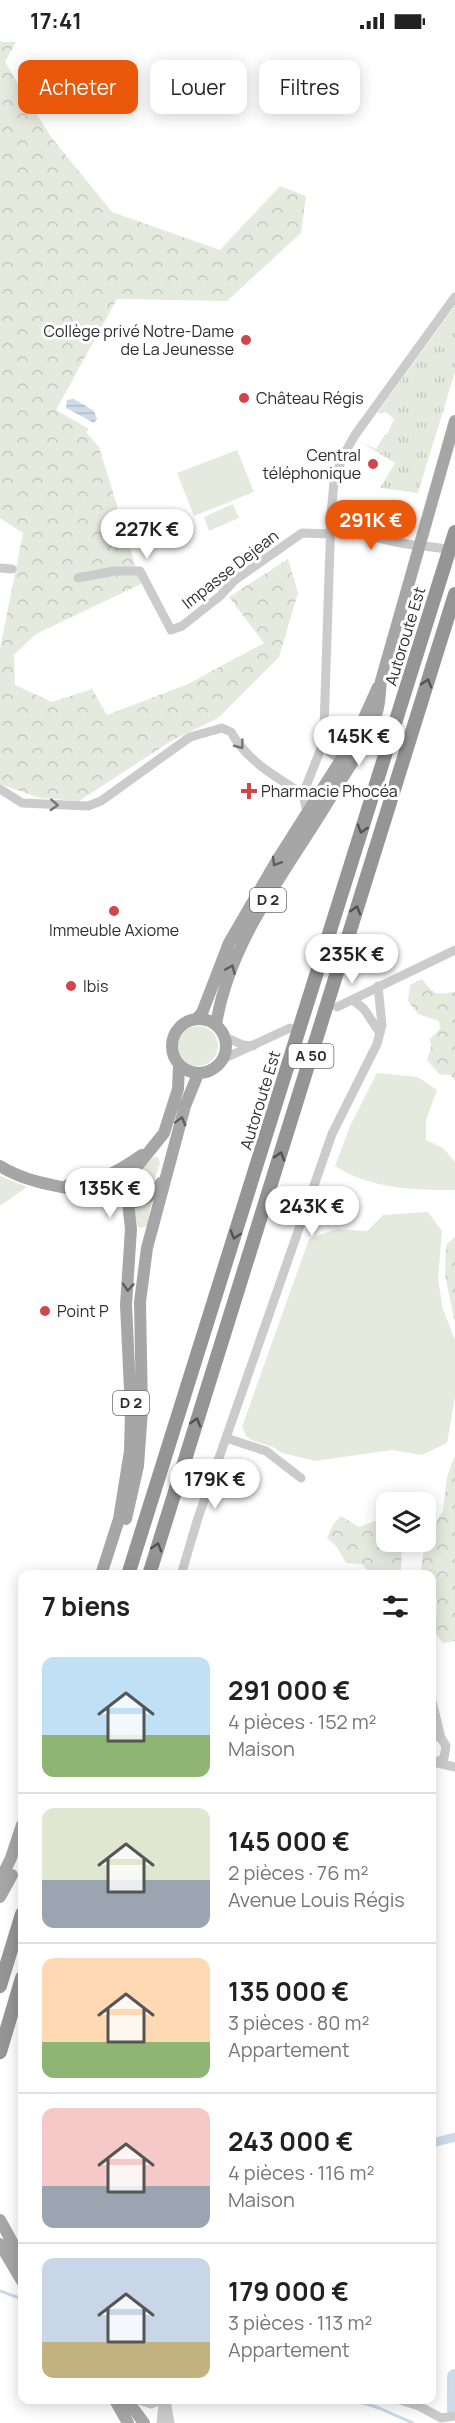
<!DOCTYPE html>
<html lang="fr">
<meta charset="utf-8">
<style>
body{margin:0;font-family:Manrope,sans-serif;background:#f6f6f6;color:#222;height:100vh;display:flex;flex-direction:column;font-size:22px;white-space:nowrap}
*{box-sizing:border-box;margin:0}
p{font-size:20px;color:#767676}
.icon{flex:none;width:33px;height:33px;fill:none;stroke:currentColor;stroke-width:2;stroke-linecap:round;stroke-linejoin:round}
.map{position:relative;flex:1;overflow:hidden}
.details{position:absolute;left:18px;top:1528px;width:418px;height:834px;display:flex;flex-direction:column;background:#fff;border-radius:12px;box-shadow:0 3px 15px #0003}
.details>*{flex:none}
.banner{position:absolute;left:18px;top:18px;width:420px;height:54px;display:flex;gap:12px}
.fabs{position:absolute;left:376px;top:1450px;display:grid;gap:12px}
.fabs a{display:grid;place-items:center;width:60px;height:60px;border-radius:12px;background:#fff;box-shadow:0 3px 15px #0003;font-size:30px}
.price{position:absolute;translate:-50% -51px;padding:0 14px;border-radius:21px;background:#fff;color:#222;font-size:20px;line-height:39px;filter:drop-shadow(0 2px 3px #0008)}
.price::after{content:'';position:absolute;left:50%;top:36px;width:18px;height:14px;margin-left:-9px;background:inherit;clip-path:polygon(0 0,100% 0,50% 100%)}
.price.current{background:#ea580c;color:#fff}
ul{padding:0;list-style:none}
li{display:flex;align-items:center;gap:18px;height:150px;padding:0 24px}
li+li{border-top:2px solid #e0e0e0}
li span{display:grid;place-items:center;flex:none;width:168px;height:120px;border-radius:12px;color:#555}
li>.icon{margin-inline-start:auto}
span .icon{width:72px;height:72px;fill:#fffc;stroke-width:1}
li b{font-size:26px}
h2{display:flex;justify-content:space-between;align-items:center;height:72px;padding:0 24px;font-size:26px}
.tag{padding:0 21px;border-radius:12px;background:#fff;box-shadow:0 3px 15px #0003;font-size:21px;line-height:54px}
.tag.current{background:#ea580c;color:#fff}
.status{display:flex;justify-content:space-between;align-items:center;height:42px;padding:0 30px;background:#fff;direction:ltr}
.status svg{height:16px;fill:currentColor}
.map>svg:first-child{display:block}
.green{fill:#e4eade}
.forest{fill:url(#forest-crowns)}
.park{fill:url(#park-tufts)}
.water{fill:url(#water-rules)}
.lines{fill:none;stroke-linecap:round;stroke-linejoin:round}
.stream{stroke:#ccdbe7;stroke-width:3}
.canal{stroke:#ccdbe7;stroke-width:9}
.river{stroke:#ccdbe7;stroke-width:16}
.minor{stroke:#cbcbcb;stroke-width:9}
.major{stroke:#a6a6a6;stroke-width:12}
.highway{stroke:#959595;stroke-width:14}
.oneway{stroke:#525252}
.oneway2{stroke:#757575}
.oneway3{stroke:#5e5e5e}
.poi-dot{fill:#cf474a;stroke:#fff;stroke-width:2}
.labels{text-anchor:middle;stroke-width:6;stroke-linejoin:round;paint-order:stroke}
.shield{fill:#fff;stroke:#6d6d6d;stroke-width:1.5}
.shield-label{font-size:15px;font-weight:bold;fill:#2e2e2e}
.poi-label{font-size:16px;fill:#2e2e2e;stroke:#fff;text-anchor:start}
.street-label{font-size:16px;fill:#2e2e2e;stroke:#fff}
</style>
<div class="status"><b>17:41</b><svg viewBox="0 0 49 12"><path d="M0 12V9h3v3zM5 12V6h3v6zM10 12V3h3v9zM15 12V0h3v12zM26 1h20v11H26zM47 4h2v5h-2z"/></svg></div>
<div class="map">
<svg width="455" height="2381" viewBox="0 0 455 2381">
<defs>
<pattern id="forest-crowns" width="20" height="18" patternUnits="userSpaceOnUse" patternTransform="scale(1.5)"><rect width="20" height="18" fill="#e4eade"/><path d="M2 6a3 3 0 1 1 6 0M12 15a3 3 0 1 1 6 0" fill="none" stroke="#c4c9bf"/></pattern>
<pattern id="park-tufts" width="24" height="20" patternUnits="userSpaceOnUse" patternTransform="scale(1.5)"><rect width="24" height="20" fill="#e4eade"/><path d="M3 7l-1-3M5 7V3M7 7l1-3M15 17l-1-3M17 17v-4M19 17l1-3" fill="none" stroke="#c4c9bf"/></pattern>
<pattern id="water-rules" width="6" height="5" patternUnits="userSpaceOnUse" patternTransform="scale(1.5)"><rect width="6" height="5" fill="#ccdbe7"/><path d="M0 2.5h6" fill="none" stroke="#b0bcc6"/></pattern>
</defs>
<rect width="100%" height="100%" fill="#fff"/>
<path class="green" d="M237,408L254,450L194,474L177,431Z
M233,462L239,476L209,489L204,475Z
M178 1004a20 20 0 1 1 40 0a20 20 0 1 1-40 0Z
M377,1031L418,1035L437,1048L426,1078V1098L443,1106L455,1120V1148C414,1148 371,1147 335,1124L350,1084Z
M154,1115H158L160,1121L152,1146L133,1156C131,1139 141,1126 154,1115Z
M124,1131L127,1133L121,1153L106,1147V1141Z
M0,1134L27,1145L0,1164Z
M152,1160L147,1184L140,1186L137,1183L134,1166Z
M428,1170L442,1189L438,1237L443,1267L455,1298V1355L447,1401L422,1413L392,1408L315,1419L282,1411L273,1405L251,1398L246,1394L242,1385L309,1197L336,1187L367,1189L383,1173Z"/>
<path class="forest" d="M0,0H16L5,20L51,95L112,170L220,208L280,144L306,154L301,191L227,259L117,257L56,368L89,387L86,390L99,405L141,542L36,592L14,613L15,643L52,660L92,647L107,673L188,642L264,601L229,555L288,517L298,551L279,615L218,676L171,699L79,759L40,756L0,742V607L23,491L0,476Z
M422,937C434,953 436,953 455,950V1039L450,1033L439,1032L427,1018L431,1006L430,997L440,987L439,979L418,972L408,959L410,943Z
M455,1195V1281L445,1233L446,1203Z
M455,1413V1599L443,1601L435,1591L437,1559L432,1548V1533H420L425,1502L434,1483L443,1469L447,1435Z
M341,1474L359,1485L375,1479L387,1480V1500H402L401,1527L394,1533H372L362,1522L346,1521L337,1505L327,1496L334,1481Z"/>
<path class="park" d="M455,264V330L418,451L380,446L395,421L359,399L376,407L385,392L387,393L394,377L386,370L381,372L378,370Z"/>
<path class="water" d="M74,357L94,369L97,377L94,381L66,366L67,358Z"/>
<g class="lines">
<path class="stream" d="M0,2249L22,2257
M354,2358L379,2366L413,2381"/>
<path class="canal" d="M432,2101L455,2095"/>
<path class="river" d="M455,2335V2368"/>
<path class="minor" d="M330,482C356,490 381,498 407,502C423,505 437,504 453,509
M0,526L12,527
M78,536L114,529H140L171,588L182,584L220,554L235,538L302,491L330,492
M322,704L345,722
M0,747L22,761L88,764L101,759L190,695L222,686L231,690C247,719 276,735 303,752L307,770
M303,752L322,704L324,686L331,473L334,440L342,416L355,393L455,255
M353,958L364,967L380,991
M337,965L455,908
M225,995L243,1003L253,1004
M223,1017L290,986
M226,1396L266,1409L301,1436
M181,1533L198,1476L332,1092L377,1002L382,983L378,944
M432,1659L441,1696
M432,1693L441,1696L446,1704L444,1716L432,1723
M438,1721L455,1725
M139,2358L151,2362L161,2358
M166,2358L170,2381
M400,2358L419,2364L441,2376L455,2374
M161,2381L163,2363"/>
<path class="major" d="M172 1004a27 27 0 1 1 54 0a27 27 0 1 1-54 0Z
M196,977L202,971L229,901L276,820L356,694L378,645
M216,983C230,893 294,820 338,743C353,719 371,694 378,666C380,657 380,647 381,639L455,379
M0,1124C39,1148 87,1145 129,1161
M68,1143C100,1140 116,1131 142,1113
M129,1161C145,1159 152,1154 161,1141
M126,1477L138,1424L142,1368L140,1260L147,1206L185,1064L198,1032
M101,1533L119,1477L130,1409L131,1369L126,1263L131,1187L127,1152L135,1127L164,1091L178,1047L179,1024
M0,1839L11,1816L22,1783
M0,1855L12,1833
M0,2178L22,2218
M0,2202L22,2239
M115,2358L128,2381
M127,2358L144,2381"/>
<path class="highway" d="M128,1533L455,490
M149,1533L455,552
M0,1944L22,1872
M0,2010L22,1936"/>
</g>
<defs><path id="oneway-chevron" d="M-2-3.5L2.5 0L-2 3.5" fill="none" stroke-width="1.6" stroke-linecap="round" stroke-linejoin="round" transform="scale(1.5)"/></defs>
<g class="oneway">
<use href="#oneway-chevron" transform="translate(427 641) rotate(-73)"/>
<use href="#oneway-chevron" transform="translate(362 787) rotate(107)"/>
<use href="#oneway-chevron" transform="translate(356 868) rotate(-73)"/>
<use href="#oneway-chevron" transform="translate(280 1114) rotate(-73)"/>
<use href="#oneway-chevron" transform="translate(235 1193) rotate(107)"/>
<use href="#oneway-chevron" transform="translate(196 1380) rotate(-73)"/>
<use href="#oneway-chevron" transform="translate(157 1505) rotate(-73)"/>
</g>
<g class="oneway2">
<use href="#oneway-chevron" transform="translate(240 703) rotate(53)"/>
<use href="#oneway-chevron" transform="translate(54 763) rotate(3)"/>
</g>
<g class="oneway3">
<use href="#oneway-chevron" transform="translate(276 820) rotate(121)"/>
<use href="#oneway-chevron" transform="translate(231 927) rotate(-67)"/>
<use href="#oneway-chevron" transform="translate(181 1079) rotate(-75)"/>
<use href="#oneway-chevron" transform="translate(128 1245) rotate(94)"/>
</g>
<g class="poi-dot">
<circle cx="246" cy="298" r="6"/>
<circle cx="244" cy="356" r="6"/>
<circle cx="373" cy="422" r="6"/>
<path d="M246 740h6v6h6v6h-6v6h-6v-6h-6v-6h6z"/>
<circle cx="114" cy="869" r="6"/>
<circle cx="71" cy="944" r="6"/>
<circle cx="45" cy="1269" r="6"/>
</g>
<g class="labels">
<g class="shield">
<rect x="250" y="846" width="36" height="24" rx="4.5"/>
<rect x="288.5" y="1002" width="45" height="24" rx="4.5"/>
<rect x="113" y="1349" width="36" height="24" rx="4.5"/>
</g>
<g class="shield-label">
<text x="268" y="863">D 2</text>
<text x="311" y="1019">A 50</text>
<text x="131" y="1366">D 2</text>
</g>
<g class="poi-label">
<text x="234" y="295" text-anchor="end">Collège privé Notre-Dame<tspan x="234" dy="18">de La Jeunesse</tspan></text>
<text x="256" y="362">Château Régis</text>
<text x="361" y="419" text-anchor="end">Central<tspan x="361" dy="18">téléphonique</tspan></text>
<text x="261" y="755">Pharmacie Phocéa</text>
<text x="114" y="894" text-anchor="middle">Immeuble Axiome</text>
<text x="83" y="950">Ibis</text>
<text x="57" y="1275">Point P</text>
</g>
<g class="street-label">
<text transform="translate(230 527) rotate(-38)" y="6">Impasse Dejean</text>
<text transform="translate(405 594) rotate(-73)" y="6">Autoroute Est</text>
<text transform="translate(260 1058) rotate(-73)" y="6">Autoroute Est</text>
</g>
</g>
</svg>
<div class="fabs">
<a><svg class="icon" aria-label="layers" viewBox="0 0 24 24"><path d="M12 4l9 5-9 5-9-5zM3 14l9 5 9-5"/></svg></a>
</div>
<b class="price current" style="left:371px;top:509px">291K €</b>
<b class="price" style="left:147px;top:518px">227K €</b>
<b class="price" style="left:359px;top:725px">145K €</b>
<b class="price" style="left:352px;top:943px">235K €</b>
<b class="price" style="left:110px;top:1177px">135K €</b>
<b class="price" style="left:312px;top:1195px">243K €</b>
<b class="price" style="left:215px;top:1468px">179K €</b>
<div class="banner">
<a class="tag current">Acheter</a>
<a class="tag">Louer</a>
<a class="tag">Filtres</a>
</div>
<section class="details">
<h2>7 biens<svg class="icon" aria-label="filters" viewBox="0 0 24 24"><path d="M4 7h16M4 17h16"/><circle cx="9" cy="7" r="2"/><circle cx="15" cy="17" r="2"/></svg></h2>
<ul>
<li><span style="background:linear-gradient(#bfe0f5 65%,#8fb573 0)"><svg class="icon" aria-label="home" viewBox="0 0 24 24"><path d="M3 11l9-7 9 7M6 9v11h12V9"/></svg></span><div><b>291 000 €</b><p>4 pièces · 152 m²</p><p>Maison</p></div></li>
<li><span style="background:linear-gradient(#dfe7d0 60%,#9aa5b1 0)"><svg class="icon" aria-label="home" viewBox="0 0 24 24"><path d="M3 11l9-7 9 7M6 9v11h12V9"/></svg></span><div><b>145 000 €</b><p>2 pièces · 76 m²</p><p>Avenue Louis Régis</p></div></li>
<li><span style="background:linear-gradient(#ffd9b3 70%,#8fb573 0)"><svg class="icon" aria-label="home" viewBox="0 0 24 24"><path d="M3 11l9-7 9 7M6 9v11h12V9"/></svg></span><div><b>135 000 €</b><p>3 pièces · 80 m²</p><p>Appartement</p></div></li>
<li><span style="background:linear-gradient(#f6c9c9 65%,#9aa5b1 0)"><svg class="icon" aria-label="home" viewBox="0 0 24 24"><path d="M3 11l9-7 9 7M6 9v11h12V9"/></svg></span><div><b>243 000 €</b><p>4 pièces · 116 m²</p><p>Maison</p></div></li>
<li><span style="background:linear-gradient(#c9d6e8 70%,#c2b280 0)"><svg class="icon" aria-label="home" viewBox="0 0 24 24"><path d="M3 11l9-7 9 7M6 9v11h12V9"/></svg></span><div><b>179 000 €</b><p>3 pièces · 113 m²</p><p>Appartement</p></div></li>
</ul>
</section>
</div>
